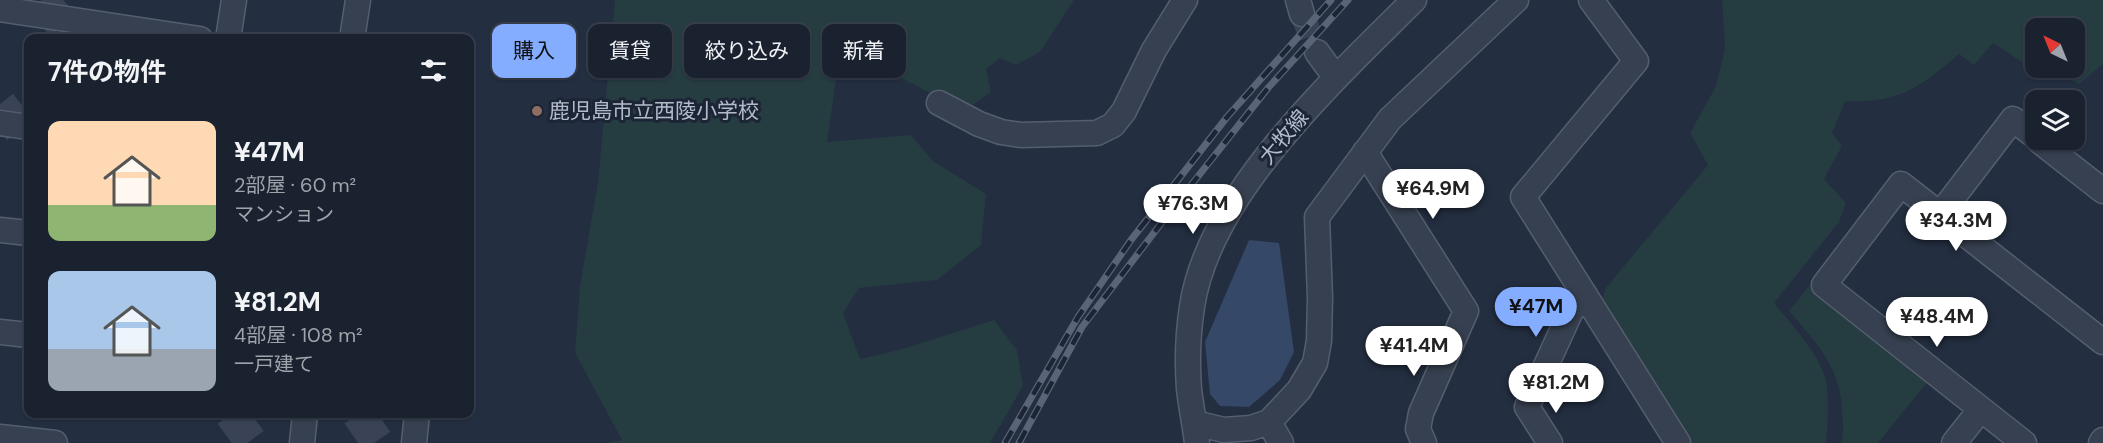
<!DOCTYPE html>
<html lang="ja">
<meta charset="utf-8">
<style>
body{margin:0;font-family:"DM Sans","Noto Sans JP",sans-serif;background:#272f3c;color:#f1f3f6;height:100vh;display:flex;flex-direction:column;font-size:22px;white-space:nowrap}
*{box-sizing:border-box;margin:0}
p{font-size:20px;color:#9fa4ab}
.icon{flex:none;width:33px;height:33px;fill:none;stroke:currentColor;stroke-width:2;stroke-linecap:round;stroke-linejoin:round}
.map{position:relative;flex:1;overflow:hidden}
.drawer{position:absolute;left:24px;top:34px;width:450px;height:384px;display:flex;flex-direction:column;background:#1a2230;border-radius:12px;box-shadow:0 2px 4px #0004,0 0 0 2px #383f4c}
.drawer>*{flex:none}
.hud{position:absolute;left:492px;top:24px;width:570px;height:54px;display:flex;gap:12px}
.needle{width:39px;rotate:317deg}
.buttons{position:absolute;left:2025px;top:18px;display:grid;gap:12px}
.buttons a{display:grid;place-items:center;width:60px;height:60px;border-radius:12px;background:#1a2230;box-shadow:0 2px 4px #0004,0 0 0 2px #383f4c;font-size:30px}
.price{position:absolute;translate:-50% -51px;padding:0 14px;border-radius:21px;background:#fff;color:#222;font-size:20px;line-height:39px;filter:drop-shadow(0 2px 3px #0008)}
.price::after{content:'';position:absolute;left:50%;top:36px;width:18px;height:14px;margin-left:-9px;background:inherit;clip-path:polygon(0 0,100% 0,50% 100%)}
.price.on{background:#84adff;color:#111}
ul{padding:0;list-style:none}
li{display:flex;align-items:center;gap:18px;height:150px;padding:0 24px}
li span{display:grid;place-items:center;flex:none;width:168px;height:120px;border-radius:12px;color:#555}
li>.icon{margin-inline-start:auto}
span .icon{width:72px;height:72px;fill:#fffc;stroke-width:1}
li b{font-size:26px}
h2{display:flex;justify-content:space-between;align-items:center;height:72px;padding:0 24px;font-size:26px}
.chip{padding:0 21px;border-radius:12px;background:#1a2230;box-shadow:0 2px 4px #0004,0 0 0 2px #383f4c;font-size:21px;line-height:54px}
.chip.on{background:#84adff;color:#111}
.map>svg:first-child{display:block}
.green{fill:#253c41}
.water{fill:#354868}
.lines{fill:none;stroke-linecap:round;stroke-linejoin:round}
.minor-tunnel{stroke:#394355;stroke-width:24;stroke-dasharray:24 12;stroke-linecap:butt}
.highway-tunnel{stroke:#394355;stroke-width:33;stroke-dasharray:33 16;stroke-linecap:butt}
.minor-casing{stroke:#555e6e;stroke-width:27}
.minor{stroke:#374050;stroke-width:24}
.rail-casing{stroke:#596477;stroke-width:7}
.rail{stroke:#1c2535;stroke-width:4.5;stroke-dasharray:14;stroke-linecap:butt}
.education-dot{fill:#8d6e63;stroke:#1c2535;stroke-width:2}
.labels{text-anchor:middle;stroke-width:6;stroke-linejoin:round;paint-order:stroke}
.poi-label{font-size:21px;fill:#b3bbcb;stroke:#1c2535;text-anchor:start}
.street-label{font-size:21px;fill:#b3bbcb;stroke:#1c2535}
</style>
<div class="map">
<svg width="2103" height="443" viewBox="0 0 2103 443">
<rect width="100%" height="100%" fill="#232e40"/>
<path class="green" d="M615,0H1074L1040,52L1016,65L1000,58L986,69L991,92L968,108L924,90L841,46L827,142L911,135L933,161L986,194L981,245L937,280L859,288L843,313L860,359L902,349L994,320L1017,350L1023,386L990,443H606L622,440L575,353L580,286L598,182Z
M1722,0H2103V64L2079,84L2050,68H2074V28H2036L2035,60L2033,59L2031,68L1993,43L1974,65L1959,54C1920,87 1899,104 1845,101L1832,133L1842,146L1824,179L1846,203L1839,222L1774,303C1791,324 1817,351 1825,377C1830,394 1828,425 1826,443H1691L1602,301L1605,289L1708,165L1690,133L1716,86L1725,48Z
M1809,286L1929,380L1878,443H1841C1844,432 1843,422 1842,411C1841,368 1815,341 1789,311Z"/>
<path class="water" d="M1249,240L1279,243L1294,352L1280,380L1249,407L1220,406L1210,394L1205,342Z"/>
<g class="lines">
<path class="minor-tunnel" d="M1302,14L1317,52"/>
<path class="highway-tunnel" d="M42,0L74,39
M0,104L28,140
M231,414L252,443
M358,414L378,443"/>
<defs>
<path id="minor" d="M1298,0L1302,14
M1591,0L1636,61L1523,197L1678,443
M0,9L200,39
M228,39L234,0
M352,39L358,0
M1317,52L1336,78
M939,103L979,124L1001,132L1021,135L1097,133L1113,125L1124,111L1154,50L1185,0
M0,123L28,127
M2038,140L2103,191
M1365,152L1466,311L1421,413L1418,429L1424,443
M1941,213L2013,119L2036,137
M0,230L28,233
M0,332L28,335
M1269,422L1281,443
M1195,423L1224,430L1251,428L1269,422L1299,390L1315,363L1319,341L1320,298L1317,217L1390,119L1516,0
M0,437L55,443
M302,443L305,414
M414,443L417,414
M1197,443C1195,425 1191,407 1189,389C1187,362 1188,333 1192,307C1208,194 1336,78 1414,0
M1550,443L1527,407L1571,311L1585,295
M1954,443L1981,409
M2024,443L1824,285L1901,184L2103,342
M2101,443L2103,440"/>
</defs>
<use href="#minor" class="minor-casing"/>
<use href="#minor" class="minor"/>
<defs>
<path id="rail" d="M1005,443L1078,317L1131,240L1227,117L1331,0
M1019,443L1082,327L1169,213L1268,88L1348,0"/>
</defs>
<use href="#rail" class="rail-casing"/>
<use href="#rail" class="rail"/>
</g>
<circle class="education-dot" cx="537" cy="111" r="6"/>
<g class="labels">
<g class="poi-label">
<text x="549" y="118">鹿児島市立西陵小学校</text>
</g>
<g class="street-label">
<text transform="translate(1284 137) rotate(-50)" y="7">大牧線</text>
</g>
</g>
</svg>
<div class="buttons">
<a><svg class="needle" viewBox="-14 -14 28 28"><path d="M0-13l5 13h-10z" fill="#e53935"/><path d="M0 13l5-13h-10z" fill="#9fa4ab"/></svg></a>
<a><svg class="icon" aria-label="layers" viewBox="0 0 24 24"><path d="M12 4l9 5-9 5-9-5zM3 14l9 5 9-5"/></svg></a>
</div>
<b class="price" style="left:1433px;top:220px">¥64.9M</b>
<b class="price" style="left:1193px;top:235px">¥76.3M</b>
<b class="price" style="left:1956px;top:252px">¥34.3M</b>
<b class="price on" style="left:1536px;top:338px">¥47M</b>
<b class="price" style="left:1937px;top:348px">¥48.4M</b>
<b class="price" style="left:1414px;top:377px">¥41.4M</b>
<b class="price" style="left:1556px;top:414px">¥81.2M</b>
<div class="hud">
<a class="chip on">購入</a>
<a class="chip">賃貸</a>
<a class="chip">絞り込み</a>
<a class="chip">新着</a>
</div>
<section class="drawer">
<h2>7件の物件<svg class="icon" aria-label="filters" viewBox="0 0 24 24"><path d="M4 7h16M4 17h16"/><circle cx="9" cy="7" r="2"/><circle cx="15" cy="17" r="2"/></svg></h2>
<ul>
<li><span style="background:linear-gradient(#ffd9b3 70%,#8fb573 0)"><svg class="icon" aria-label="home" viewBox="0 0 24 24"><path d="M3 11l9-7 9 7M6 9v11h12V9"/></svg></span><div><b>¥47M</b><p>2部屋 · 60 m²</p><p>マンション</p></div></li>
<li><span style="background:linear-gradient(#a9c7e8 65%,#9aa5b1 0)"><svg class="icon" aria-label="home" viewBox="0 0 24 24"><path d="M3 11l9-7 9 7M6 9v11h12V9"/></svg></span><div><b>¥81.2M</b><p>4部屋 · 108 m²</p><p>一戸建て</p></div></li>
</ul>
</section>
</div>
